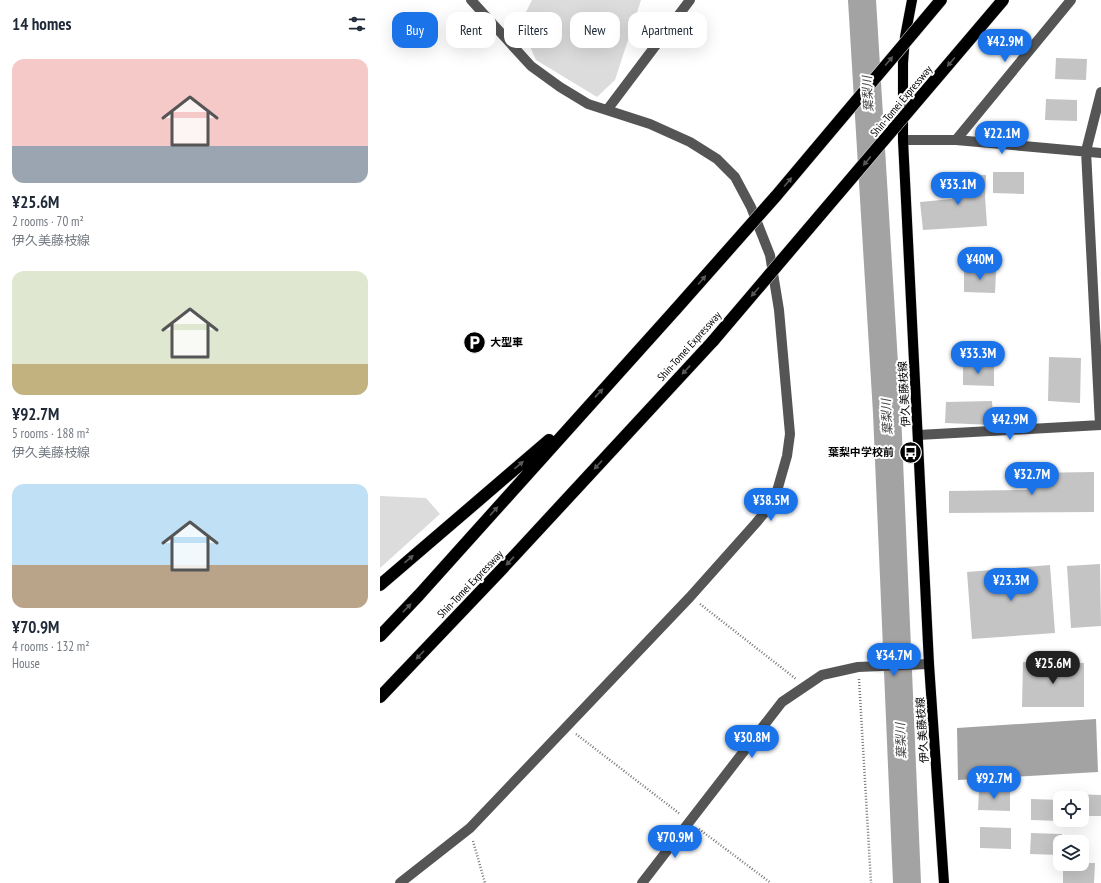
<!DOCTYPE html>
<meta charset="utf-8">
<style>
body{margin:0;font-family:"PT Sans Narrow","Noto Sans JP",sans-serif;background:#f2f2f3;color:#1f2937;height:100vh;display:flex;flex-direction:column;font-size:15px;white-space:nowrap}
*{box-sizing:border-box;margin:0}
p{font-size:13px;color:#747a83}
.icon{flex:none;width:22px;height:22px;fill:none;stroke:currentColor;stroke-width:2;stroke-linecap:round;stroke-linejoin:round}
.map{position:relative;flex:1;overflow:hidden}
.panel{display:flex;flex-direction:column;background:#fff;width:380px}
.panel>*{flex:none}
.top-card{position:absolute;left:12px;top:12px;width:380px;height:36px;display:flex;gap:8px}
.tools{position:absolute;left:673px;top:791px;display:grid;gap:8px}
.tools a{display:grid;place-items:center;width:36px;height:36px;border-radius:8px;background:#fff;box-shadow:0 4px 16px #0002;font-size:20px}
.price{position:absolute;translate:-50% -34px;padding:0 9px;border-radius:14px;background:#1a73e8;color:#fff;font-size:13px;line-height:26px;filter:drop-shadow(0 1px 2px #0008)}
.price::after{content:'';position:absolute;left:50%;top:24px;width:12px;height:9px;margin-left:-6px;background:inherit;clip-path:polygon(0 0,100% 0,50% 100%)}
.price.selected{background:#222;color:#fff}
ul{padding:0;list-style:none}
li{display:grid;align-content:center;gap:8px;height:212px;padding:0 12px}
li span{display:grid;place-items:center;height:124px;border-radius:12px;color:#555}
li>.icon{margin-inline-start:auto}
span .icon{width:72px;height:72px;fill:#fffc;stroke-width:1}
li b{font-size:17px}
h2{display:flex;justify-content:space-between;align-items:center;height:48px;padding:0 12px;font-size:17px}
.chip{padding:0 14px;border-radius:12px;background:#fff;box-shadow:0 4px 16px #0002;font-size:14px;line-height:36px}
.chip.selected{background:#1a73e8;color:#fff}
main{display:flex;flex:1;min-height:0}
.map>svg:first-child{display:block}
.green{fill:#dcdcdc}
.water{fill:#a3a3a3}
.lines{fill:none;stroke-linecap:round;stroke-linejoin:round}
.river{stroke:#a3a3a3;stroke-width:28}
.building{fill:#c4c4c4}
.major-casing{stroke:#dbdbdb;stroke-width:11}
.highway-casing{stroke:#dbdbdb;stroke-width:13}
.path{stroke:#777;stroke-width:2.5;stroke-dasharray:1 2;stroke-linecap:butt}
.minor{stroke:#555;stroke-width:10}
.major{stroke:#000;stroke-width:10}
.highway{stroke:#000;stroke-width:12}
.highway-bridge-casing{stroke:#dbdbdb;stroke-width:13;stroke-linecap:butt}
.highway-bridge{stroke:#000;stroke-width:12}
.oneway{fill:#595959}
.labels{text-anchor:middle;stroke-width:4;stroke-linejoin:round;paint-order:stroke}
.street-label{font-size:11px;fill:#000;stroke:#fff}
.poi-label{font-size:11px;font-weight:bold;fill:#000;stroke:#fff;text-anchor:start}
.water-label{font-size:12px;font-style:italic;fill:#444;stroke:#fff}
</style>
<main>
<section class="panel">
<h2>14 homes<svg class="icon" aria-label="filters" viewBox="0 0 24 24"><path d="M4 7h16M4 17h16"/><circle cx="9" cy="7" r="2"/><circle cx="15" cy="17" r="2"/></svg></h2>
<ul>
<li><span style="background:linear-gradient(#f6c9c9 70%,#9aa5b1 0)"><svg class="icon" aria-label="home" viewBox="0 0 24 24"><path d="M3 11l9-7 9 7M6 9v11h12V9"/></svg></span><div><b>¥25.6M</b><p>2 rooms · 70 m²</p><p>伊久美藤枝線</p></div></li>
<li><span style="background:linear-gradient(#dfe7d0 75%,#c2b280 0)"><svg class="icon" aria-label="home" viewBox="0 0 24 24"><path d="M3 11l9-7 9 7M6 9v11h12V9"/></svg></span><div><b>¥92.7M</b><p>5 rooms · 188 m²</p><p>伊久美藤枝線</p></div></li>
<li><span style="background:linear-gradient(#bfe0f5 65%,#b9a48a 0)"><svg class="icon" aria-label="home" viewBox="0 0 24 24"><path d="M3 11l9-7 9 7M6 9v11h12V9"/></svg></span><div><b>¥70.9M</b><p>4 rooms · 132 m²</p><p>House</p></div></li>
</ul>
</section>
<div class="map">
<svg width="721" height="883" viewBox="0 0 721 883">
<rect width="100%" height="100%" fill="#fff"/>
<path class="green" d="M152,0H261L235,80L217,97L156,60L140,24Z
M0,496L46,498L60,514L0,568Z"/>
<path class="water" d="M716,719L718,772L578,780L577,728Z"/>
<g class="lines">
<path class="river" d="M482,0L507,413L527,883"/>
</g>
<path class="building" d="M676,58L707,59L706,80L675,79Z
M666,99L697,100V121L665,120Z
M613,172H644V194L613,193Z
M574,174L606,175L605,196L607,226L543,230L540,202L572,199Z
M584,270L616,271L615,293L584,292Z
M669,357L701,358L700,403L668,401Z
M583,364L614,365V386L583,385Z
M612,401L614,425L565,423L566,402Z
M714,472V512L569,513V491L647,490V473Z
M720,564L721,626L691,628L687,566Z
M670,565L675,633L592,639L587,572Z
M643,662L704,663V707H642Z
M599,789L630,790V811L598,810Z
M693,794L721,795V816H702V798H693Z
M651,799L680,800V821L651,820Z
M600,827L631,828V849L600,848Z
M651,833L682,834V842H680V855L650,854Z
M702,863H715L714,883H683V864Z"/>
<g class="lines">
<defs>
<path id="major" d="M532,0L525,37L523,63V140L549,664L564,883"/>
<path id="highway" d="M0,585L169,440
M0,636L39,595L296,309
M0,697L122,569L333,341"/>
</defs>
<use href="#major" class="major-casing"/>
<use href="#highway" class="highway-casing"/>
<path class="path" d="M320,604L416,679
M479,679L491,883
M196,734L300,814
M319,829L391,883
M93,841L105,883"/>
<path class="minor" d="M227,110L310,0
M523,140H576L721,153
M576,140L691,0
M720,425L706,151L721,92
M538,435L721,425
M20,883L90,828L310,597L376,523L386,511L397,491L407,456L410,434L399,310L390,255L371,207L355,177L337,159L310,142L270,124L208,104L180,87L151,66L91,0
M262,883L402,702L442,675L478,667L549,664"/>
<use href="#major" class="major"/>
<use href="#highway" class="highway"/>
<defs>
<path id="highway-bridge" d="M296,309L396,196L561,0
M333,341L623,0"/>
</defs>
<use href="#highway-bridge" class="highway-bridge-casing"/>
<use href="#highway-bridge" class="highway-bridge"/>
</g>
<defs><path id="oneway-solid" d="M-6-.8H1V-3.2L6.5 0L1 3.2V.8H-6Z"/></defs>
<g class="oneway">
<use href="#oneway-solid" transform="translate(509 61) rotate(-50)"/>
<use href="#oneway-solid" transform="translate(571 62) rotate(130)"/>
<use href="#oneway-solid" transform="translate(487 161) rotate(130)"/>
<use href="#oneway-solid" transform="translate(408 182) rotate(-50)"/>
<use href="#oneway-solid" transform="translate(322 280) rotate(-49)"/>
<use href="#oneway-solid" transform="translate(375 292) rotate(131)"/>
<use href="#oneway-solid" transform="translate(306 370) rotate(133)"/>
<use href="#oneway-solid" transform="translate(219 393) rotate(-47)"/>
<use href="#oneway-solid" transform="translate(139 465) rotate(-40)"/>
<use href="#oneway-solid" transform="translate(218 465) rotate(133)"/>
<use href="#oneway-solid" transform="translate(114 511) rotate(-48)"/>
<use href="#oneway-solid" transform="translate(29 559) rotate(-41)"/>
<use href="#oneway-solid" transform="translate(130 561) rotate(133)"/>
<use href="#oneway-solid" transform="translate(27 608) rotate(-46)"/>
<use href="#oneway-solid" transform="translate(40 655) rotate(134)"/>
</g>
<defs>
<symbol id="parking-disc" viewBox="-11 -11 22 22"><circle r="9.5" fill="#000" stroke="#fff"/><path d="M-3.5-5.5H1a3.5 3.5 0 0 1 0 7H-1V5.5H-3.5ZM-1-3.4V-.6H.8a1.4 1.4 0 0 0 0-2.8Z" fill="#fff"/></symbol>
<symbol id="bus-disc" viewBox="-11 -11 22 22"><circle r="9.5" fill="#000" stroke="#fff"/><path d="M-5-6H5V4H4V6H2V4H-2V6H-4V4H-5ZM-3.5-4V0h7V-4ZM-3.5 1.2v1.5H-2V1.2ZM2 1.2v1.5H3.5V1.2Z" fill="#fff"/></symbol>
</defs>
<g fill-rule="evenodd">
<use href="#parking-disc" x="82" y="330" width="25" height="25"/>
<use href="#bus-disc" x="518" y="440" width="25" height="25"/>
</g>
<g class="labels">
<g class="street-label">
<text transform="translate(521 101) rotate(-50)" y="4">Shin-Tomei Expressway</text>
<text transform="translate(309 346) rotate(-48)" y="4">Shin-Tomei Expressway</text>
<text transform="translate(524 394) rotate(-93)" y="4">伊久美藤枝線</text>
<text transform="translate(90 584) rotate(-46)" y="4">Shin-Tomei Expressway</text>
<text transform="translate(542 730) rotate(-94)" y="4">伊久美藤枝線</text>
</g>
<g class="poi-label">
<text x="110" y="346">大型車</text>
<text x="514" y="456" text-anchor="end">葉梨中学校前</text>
</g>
<g class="water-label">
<text transform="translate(488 94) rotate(-93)" y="4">葉梨川</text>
<text transform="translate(507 417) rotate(-93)" y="4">葉梨川</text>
<text transform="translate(521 741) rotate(-92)" y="4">葉梨川</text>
</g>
</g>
</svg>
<div class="tools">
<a><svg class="icon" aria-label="locate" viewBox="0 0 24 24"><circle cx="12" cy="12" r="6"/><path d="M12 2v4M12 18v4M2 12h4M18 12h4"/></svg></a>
<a><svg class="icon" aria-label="layers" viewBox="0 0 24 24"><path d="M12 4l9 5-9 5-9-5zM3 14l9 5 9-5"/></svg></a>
</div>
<b class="price" style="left:625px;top:63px">¥42.9M</b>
<b class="price" style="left:622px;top:155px">¥22.1M</b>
<b class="price" style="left:578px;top:206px">¥33.1M</b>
<b class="price" style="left:600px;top:281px">¥40M</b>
<b class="price" style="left:598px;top:375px">¥33.3M</b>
<b class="price" style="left:630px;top:441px">¥42.9M</b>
<b class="price" style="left:652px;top:496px">¥32.7M</b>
<b class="price" style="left:391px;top:522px">¥38.5M</b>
<b class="price" style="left:631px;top:602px">¥23.3M</b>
<b class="price" style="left:514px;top:677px">¥34.7M</b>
<b class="price selected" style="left:673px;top:685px">¥25.6M</b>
<b class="price" style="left:372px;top:759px">¥30.8M</b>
<b class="price" style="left:614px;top:800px">¥92.7M</b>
<b class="price" style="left:295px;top:859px">¥70.9M</b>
<div class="top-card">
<a class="chip selected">Buy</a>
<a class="chip">Rent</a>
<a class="chip">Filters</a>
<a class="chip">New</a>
<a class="chip">Apartment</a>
</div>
</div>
</main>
